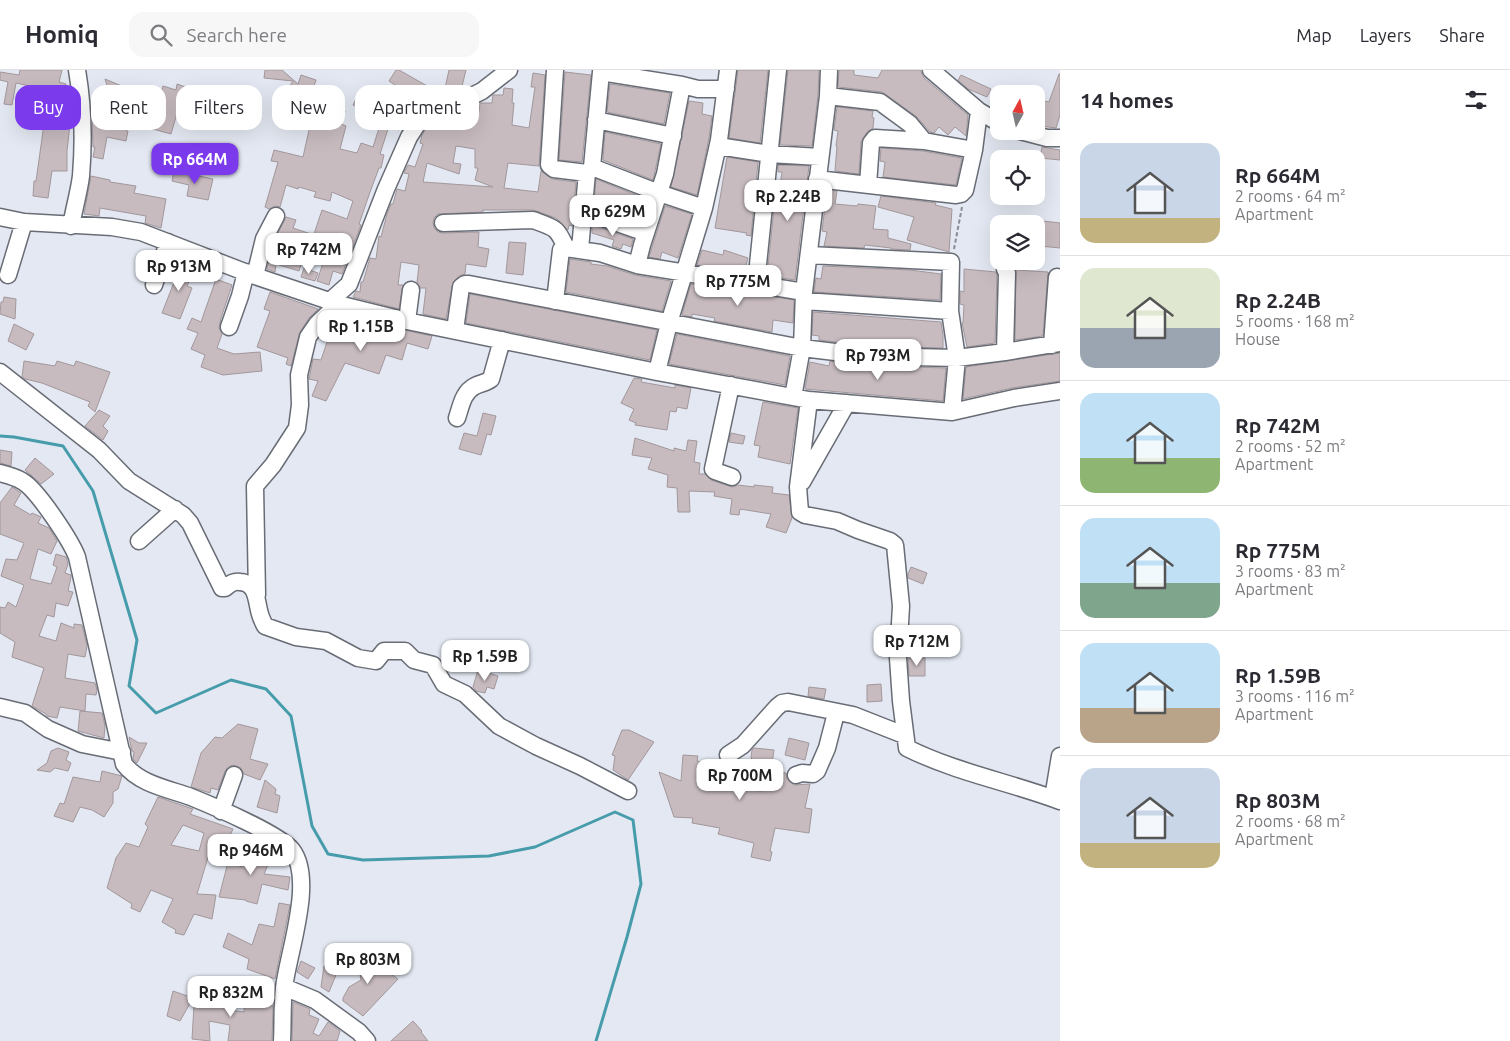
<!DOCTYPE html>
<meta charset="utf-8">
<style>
body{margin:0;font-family:Ubuntu,sans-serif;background:#f7f7f7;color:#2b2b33;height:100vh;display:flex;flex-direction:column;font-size:19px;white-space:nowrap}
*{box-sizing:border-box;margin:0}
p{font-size:16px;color:#7c7c81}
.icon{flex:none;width:28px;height:28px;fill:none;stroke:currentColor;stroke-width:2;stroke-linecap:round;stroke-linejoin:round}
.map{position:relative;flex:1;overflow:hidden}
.drawer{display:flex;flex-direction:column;background:#fff;width:450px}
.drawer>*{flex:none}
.hud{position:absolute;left:15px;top:15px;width:475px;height:45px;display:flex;gap:10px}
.needle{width:32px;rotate:8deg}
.tools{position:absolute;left:990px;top:15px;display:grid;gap:10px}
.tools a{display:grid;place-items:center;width:55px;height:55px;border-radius:10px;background:#fff;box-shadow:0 5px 20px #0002;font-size:25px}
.price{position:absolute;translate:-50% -42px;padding:0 11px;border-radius:10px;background:#fff;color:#222;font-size:16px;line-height:32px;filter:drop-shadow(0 1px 2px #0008)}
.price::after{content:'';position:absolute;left:50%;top:30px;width:15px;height:11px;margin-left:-8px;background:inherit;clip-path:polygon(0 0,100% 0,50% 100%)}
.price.current{background:#7c3aed;color:#fff}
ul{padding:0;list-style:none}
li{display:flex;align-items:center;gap:15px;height:125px;padding:0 20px}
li+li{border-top:1px solid #e1e1e2}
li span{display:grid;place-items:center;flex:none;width:140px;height:100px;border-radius:15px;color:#555}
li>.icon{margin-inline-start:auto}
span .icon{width:60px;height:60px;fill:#fffc;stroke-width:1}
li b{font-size:21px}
h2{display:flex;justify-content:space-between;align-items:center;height:60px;padding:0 20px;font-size:21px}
.pill{padding:0 18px;border-radius:15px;background:#fff;box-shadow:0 5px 20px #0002;font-size:18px;line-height:45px}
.pill.current{background:#7c3aed;color:#fff}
header{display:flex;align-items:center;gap:30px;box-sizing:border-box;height:70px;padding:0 25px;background:#fff;border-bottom:1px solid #e1e1e2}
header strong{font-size:24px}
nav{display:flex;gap:28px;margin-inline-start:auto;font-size:18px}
.search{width:350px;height:45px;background:#f7f7f7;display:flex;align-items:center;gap:12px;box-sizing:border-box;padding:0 18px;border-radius:15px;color:#7c7c81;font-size:19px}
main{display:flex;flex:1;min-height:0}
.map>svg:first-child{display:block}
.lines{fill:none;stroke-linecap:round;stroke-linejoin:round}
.stream{stroke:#479cab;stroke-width:3}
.building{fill:#c7bbbf;stroke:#a2979b;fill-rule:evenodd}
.minor-casing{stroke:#686c75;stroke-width:19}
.path{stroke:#888b92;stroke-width:2;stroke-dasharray:4 2.5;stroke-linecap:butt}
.minor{stroke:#fff;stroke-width:16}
</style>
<header>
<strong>Homiq</strong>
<div class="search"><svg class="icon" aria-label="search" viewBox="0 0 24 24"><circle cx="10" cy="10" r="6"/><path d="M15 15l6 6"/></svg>Search here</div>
<nav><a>Map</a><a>Layers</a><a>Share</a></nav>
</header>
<main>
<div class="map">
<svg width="1060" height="971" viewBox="0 0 1060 971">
<rect width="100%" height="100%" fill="#e3e8f2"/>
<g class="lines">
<path class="stream" d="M0,366L14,367L63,376L93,421L137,570L129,616L156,643L231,610L266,619L291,646L312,756L328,784L363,790L489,786L535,777L615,742L633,750L641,814L627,867L596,971"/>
</g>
<path class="building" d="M20,0H62L59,12L66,14L62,31L71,33L67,53L70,54L67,81V101H52L48,128L33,126L34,111H36L45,47L38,45L44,19L16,13L12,35L4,34L8,12L0,10V2L19,5Z
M265,0H282L298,14L301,5L316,10L313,19L325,32L292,56L286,47L295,40L280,31L293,11L264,8Z
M396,0H399L436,21L429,32L420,27L414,37L410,35L399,60L389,56L380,84L384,85L381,98H379L370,122L359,154L361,155L358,163L342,204L333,201L329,215L317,211L331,169L314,164L322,140L347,149L353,131L332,122L330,131L314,127L316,122L299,117L298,119L286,115L280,137L275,136L269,139L265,137L278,92L271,91L274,80L303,87L311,51L331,55L337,38L345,41L341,54L346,56L340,79L357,83L361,73L373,77L382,49L353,35L360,20L390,35L398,17L389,11Z
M449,0H466L461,20L449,24L444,23Z
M738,0H768L760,73L729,68Z
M788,0H819L818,25L812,76L780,75Z
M839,0H854V5L878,8L882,0H920L924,8L968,45L966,66L955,57L948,65L939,57L934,63L930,62L916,46L882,22L838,17Z
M565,2L591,5L582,92L559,90Z
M533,3L545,5L539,96L508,93L504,118L538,122L541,101L552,109L576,112L572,156L569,155L568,160L556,148L533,140H483V142L438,144L434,148L433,153L434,158L438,162L443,163L479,162L478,177L489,179L486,197L466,194L465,204L459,206L453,212L446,249L423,244L426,218H420L417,212L419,195L401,192L398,215H403L399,239L353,227L356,221L360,222L361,212H363L370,188L376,189L379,166L381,167L387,144L391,134H393L397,119L405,121L409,104L404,103L408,95L415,97L423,74L420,73L422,65L425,60L434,54L453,57L455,44L466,46L467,41L479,42L480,33H492L493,25H503L504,18L513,19L512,33H514L512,55L529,58L535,17H531ZM456,76L475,79V98H478L475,110L493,117L423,112L427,93L459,104L461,94L453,93Z
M1059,4H1060V45L1056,58L1041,56L1042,53L1036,51V29L1049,32Z
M961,5L991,19L987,27L968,19L958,10Z
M105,9L124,17L138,20L135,33H132L126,61H128L126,71L107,67L103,89L93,87L95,77H93L92,44L98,29L113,34Z
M177,14L191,19L184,41L178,40L171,64L149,58L153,41L156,42L163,16L176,20Z
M610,14L670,23L664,54L607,42Z
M689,31L703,33L702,44L712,46L709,68L697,125L671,117Z
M837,37L873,41L872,47L874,48L873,58L867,62L861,72L859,104L835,101L837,76H836L838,61L834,60Z
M605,62L661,74L653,110L603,90Z
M1042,77L1060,80V90L1040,88Z
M881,78L923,81L962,88L956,115L883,107L885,92L880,91Z
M727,87L758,92L751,166L746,165L747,163L715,158Z
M778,95L809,96L795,210L767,206L775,129L778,130L782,102H778Z
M174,101L213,109L208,130L187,126L189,115L172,111Z
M91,106L110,110V112L136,116L134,123L166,129L161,158L145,153L146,146L100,138L99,146L84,144Z
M596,109L646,129L640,150L594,134Z
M827,120L837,121L835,134L857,136L858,134L876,136L873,159L888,160V168L911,174L910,180L891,179V178L865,175L864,178L824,176L827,162L822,161Z
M881,126L936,133L935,135L952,139L949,182L907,170L914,147L878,137Z
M665,136L692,144L678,188L662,182L660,189L649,187Z
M286,147L296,150L293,158L311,164L299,201L276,194L275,202L267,199L273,173Z
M1043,151L1060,153V178L1040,176Z
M592,155L633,169L631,177L623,174L621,179L612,176L614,170L592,163Z
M509,172L526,173L523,205L506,203Z
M702,180L723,185L724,180L748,188L744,202L697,195Z
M570,189L591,192V194L607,196L635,205L671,211L662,241L566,222Z
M182,192L195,197L187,216L192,218L180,249L162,243Z
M823,196L910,200L941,204L940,230L814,222L816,208L821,209Z
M304,198L318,203L315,211L301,207Z
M964,199L996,202L997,205L995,273L967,277L962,253H963L964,235L960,234V221L964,222Z
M1016,200L1048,202L1043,266L1015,270Z
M216,209L232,215L221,248L219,258L222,264L217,278L234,284L260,282L262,301L223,305L201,297L205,285L191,279L198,263L187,259L192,248L201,252Z
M691,214L794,230L793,253L773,250L772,262L714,251L715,248L692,244V247L682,245Z
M270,222L318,239L309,248L300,262L291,296L286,294L288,288L257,277L270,241L264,239Z
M470,224L657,260L650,290L466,253Z
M4,227L16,229L15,249L0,244L1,232H3Z
M813,242L941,252L943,265V278L869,276L819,270V266L812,265Z
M347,247L364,251L363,255L384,262L385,256L432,266L428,279L407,273L402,290L386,285L379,304L345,293L326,331L312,326L318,311L309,309L313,289L321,290L329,266L341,270Z
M14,254L34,264L26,280L8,271Z
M677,264L790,286L785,315L669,294Z
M1060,283V311L1012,318L963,329L966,297Z
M24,291L55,296L57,291L74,296L76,291L110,302L95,342L88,336L90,332L42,313L25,309L22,307Z
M830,291L867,296H889V298L912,301V298L914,297L946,298L943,331L805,319L810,292L829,296Z
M634,308L642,309L641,312L675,318V315L691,318L687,339L677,337L676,342L670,341L667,360L635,355L636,353L629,350L634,339L621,333Z
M763,332L798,338L790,394L758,387L760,376L754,375Z
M99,340L110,346L103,356L108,361L103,370L85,356Z
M483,343L496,346L491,365L487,364L481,385L459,379L464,363L477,366Z
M731,363L745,366L743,374L729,372Z
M635,368L674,381V378L686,381L688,370L697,371L694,392L700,393L699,404H705L711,410L729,416L733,417L738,415L754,417V415L773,417L772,423L789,425L792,448L786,463L766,457L771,444L740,439L739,445L730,444L732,429L714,426L715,422L689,421L690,442H678L677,418L667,417L668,405L648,399L652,388L632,385Z
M0,380L12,382L11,396L0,393Z
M35,388L54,404L41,414L25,400Z
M12,417L21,423L14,435L31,445L32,443L41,447L38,453L49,458L57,471L51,484L38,479L30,509L51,514L57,497L53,495L56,484L66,487L68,494L65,503L71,505V507L68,521L73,522L68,536L56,533L54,547L47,545L39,566L56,571L61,553L74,558V554L82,555L87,576L85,587L68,584L65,608L95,613L97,620L96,625L86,624L85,641L60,637L57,648L47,646L46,644L32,636L44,598L12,587L15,572L0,563V537L5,538L8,532L16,537L24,515L1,506L6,489L17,490L24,473L0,464V433Z
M911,497L927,503L923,514L908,508V504Z
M908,588H925V606H909Z
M478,600L498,606L494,619L487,617L485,623L476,621L473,617Z
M881,614L882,631L867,632V615Z
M809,617L826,619L824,629L808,626Z
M80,641L102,643L105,656L104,668L78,661Z
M238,654L258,659L250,689L268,694L260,710L244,704L241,698L233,695L228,697L225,701L218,720L211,718L210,723L191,717L201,683L215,667L222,668Z
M622,660H629L654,672L628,710L613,700L615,686L612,685Z
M129,667L139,673H147L137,693L133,689L134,682L132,681Z
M789,668L809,673L805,690L785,685Z
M58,678L69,682L66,690L71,693L68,701L55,698L50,702L37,700L47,693L51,681Z
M754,678L774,680L771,701L786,703L787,709L794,715L810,714L805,738L812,739L809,763L775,758L770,781L772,782L770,791L751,787L754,773L718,764L720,758L692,753L693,748L674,747L659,702L681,711L683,685L698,686L697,691L742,703L737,719L762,721L751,687L752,680Z
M102,701L122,706L118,719L113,722V733L104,747L92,740L80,737L73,752L54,746L60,733L64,734L73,707L100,712Z
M265,710L276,719L275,724L280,726L277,743L257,737Z
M158,727L193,739L190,744L233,759L226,774L229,775L225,788L209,784L197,824L216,825L212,849L194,844L184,865L175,863L176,860L162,852L173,829L151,820L140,842L131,838L132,834L107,818L116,788L126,773L139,777L148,757L145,754ZM183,755L204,763L199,781L171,775Z
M255,767L269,775L265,781L273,783L264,804L290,807L288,820L262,814L257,834L246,831V830L219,827L228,792L242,797Z
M279,833L290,835L275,909L247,899L249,889L223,877L228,863L252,875L259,854L274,857Z
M356,878L398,909L363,946L343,931V928L349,917L361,910Z
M301,891L315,898L308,909L297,902Z
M324,896L338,900L329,922L321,917Z
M195,919L228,924V940L244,942L245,928H256V934L273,936L272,971H228L230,955L209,951L210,971L192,969Z
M173,921L193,928L180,951L167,946Z
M293,932L310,939L309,945L319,949L313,963L319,966L328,952L340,961L337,971H292Z
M413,951L422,961L421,962L428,971H391Z"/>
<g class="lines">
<defs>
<path id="minor" d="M555,0L549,95L554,99L587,103
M931,0L979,41L999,53
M828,26L880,32L910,54L924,71
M596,50L673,66
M1020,61L1047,68H1060
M718,76L769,84L820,87
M592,97L659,123L704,138
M817,109L956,125L961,124L965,120L974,80L979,41
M868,115L871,73L875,68L924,71L974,80
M583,141L646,163
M0,147L24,152L112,157L141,162L255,206L338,234L407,251L657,302L809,330L952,342L1014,328L1060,321
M443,153L533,150C555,158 557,157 566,178
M71,156C74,139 79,122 81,106C84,70 83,35 77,0
M580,179L587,103L592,97L601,2L682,15L698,19H726
M637,195L642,175L665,104L682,15
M8,205L24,152
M255,206L264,169L276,146
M756,214L778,0
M154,215L168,172
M555,231L561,180L566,178L600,183L637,195L804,222
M804,231L950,241L951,192L809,185
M329,232L349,214L386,119L409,67L418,53L436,39L466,29L482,21L509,0
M950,241L957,288L952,342
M407,251L411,220
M229,257L240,226L246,202
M455,260L461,217L465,214H469L802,278L868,286L957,288L1005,282L1060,273
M1052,275L1057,207
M1005,282L1007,203L1005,199
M0,302L99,380L129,411L183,445L190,453L222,518H225C230,514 233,511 240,512C258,513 256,532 260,544C261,548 263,552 265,556L296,567L326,571L358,588L376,591L384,581H405L414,590L433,595L444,614L465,624L499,656L536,676L580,696L628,721
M657,302L669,253L704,138L719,70L728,0
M731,315L713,399L715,401L732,407
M793,327L802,278L804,222L828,26L829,0
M809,330L798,417L800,442L805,445L837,451L858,460L890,471L895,475L901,536L898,588L901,631L907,678C955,702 1009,712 1060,731
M457,348C461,336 463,322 475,316C481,313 486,313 491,309L502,270
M0,403C7,405 16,407 22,411C37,419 71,471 77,487L124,694C139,714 169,719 191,727C213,736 279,764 292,780C315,810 288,883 284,918C282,935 283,953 282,971
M802,412L847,333
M139,471L175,439
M257,525L255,416L273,395L297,358L300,335L299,305L308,267L317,254L338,234
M0,637L25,643L48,659L82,674L122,682
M728,685L743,675L777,637L782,633L788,632L853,645L904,665
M796,705L802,703L813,704L817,701L827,678L836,643
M1053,728L1060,686
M221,741L234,705
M284,917L315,930L359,962L367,971"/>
</defs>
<use href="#minor" class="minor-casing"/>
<path class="path" d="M954,179L962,137"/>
<use href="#minor" class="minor"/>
</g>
</svg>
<div class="tools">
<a><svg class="needle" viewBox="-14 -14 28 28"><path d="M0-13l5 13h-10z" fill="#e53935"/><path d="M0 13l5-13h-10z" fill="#7c7c81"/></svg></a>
<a><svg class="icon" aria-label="locate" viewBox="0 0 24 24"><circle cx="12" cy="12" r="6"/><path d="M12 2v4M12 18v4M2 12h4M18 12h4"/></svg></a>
<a><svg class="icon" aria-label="layers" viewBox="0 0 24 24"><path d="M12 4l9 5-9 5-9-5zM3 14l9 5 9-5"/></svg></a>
</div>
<b class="price current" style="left:195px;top:115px">Rp 664M</b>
<b class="price" style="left:788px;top:152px">Rp 2.24B</b>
<b class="price" style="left:613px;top:167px">Rp 629M</b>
<b class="price" style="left:309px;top:205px">Rp 742M</b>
<b class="price" style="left:179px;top:222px">Rp 913M</b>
<b class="price" style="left:738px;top:237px">Rp 775M</b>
<b class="price" style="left:361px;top:282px">Rp 1.15B</b>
<b class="price" style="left:878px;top:311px">Rp 793M</b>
<b class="price" style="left:917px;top:597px">Rp 712M</b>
<b class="price" style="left:485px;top:612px">Rp 1.59B</b>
<b class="price" style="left:740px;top:731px">Rp 700M</b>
<b class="price" style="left:251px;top:806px">Rp 946M</b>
<b class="price" style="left:368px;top:915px">Rp 803M</b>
<b class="price" style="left:231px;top:948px">Rp 832M</b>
<div class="hud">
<a class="pill current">Buy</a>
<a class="pill">Rent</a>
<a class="pill">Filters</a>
<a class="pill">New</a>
<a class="pill">Apartment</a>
</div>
</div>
<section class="drawer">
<h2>14 homes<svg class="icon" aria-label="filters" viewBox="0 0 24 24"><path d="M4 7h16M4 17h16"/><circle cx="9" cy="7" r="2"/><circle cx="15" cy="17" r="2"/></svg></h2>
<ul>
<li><span style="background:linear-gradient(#c9d6e8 75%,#c2b280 0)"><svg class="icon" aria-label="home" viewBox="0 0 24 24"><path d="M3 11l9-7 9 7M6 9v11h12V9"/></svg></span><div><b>Rp 664M</b><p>2 rooms · 64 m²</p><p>Apartment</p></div></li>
<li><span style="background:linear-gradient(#dfe7d0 60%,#9aa5b1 0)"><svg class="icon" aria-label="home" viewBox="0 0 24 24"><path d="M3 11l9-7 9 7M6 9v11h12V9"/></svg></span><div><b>Rp 2.24B</b><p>5 rooms · 168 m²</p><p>House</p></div></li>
<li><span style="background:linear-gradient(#bfe0f5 65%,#8fb573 0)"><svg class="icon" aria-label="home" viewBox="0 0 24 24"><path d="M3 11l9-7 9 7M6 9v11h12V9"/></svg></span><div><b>Rp 742M</b><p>2 rooms · 52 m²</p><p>Apartment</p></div></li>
<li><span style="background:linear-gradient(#bfe0f5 65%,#7fa58c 0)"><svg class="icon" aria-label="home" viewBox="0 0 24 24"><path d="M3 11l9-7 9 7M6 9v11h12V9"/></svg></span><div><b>Rp 775M</b><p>3 rooms · 83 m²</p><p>Apartment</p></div></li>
<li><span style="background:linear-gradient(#bfe0f5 65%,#b9a48a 0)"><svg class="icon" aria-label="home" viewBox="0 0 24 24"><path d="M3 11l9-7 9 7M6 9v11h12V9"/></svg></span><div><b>Rp 1.59B</b><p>3 rooms · 116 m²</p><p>Apartment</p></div></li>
<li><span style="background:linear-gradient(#c9d6e8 75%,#c2b280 0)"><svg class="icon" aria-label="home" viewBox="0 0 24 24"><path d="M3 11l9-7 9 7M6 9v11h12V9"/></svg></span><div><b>Rp 803M</b><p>2 rooms · 68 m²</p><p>Apartment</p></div></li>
</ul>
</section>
</main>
